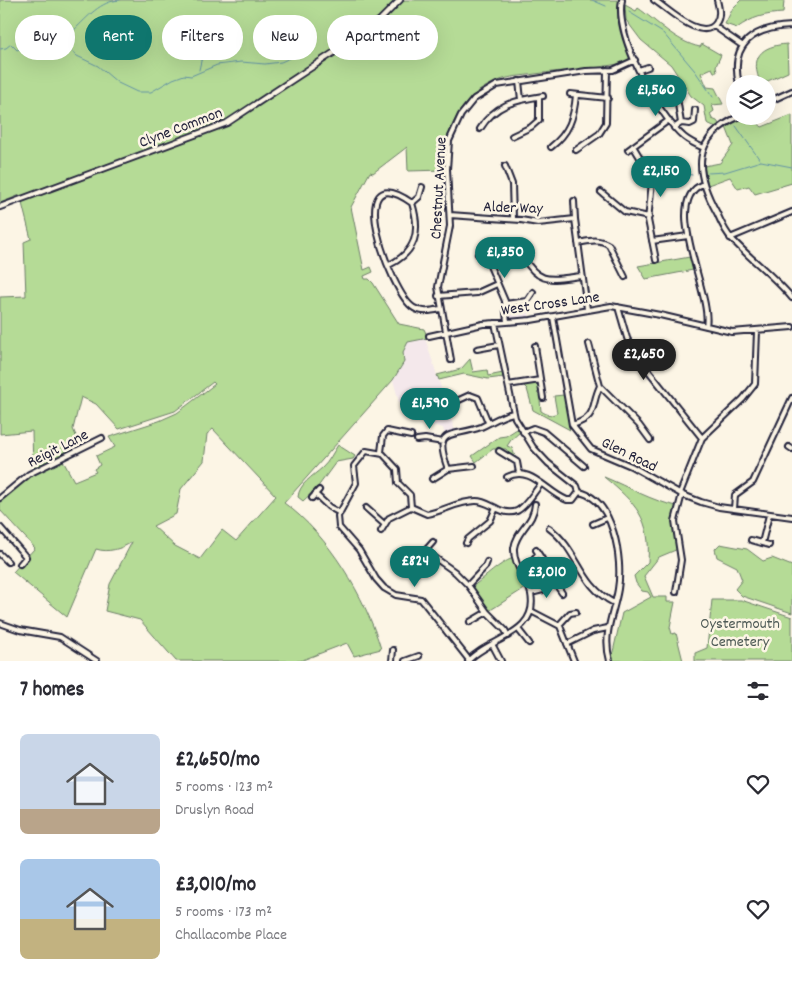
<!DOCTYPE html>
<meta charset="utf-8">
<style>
body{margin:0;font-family:Dekko,sans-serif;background:#f7f7f7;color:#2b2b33;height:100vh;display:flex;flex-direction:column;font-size:19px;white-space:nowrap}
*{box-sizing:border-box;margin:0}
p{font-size:16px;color:#7c7c81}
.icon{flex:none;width:28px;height:28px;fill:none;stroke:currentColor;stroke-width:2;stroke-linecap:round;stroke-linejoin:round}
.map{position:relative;height:661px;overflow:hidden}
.side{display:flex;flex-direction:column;background:#fff;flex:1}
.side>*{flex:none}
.top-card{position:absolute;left:15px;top:15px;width:500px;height:45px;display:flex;gap:10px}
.tools{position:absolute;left:726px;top:75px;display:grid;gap:10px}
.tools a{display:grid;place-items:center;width:50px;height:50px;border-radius:50%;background:#fff;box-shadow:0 5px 20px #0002;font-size:25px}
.price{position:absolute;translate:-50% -42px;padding:0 11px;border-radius:18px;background:#0f766e;color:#fff;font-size:16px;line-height:32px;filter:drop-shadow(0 1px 2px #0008)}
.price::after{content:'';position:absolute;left:50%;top:30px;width:15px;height:11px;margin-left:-8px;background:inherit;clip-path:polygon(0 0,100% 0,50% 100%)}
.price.selected{background:#222;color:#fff}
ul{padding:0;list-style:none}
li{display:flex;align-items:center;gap:15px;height:125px;padding:0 20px}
li span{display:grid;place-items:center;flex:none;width:140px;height:100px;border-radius:8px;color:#555}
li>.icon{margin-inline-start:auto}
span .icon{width:60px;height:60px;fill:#fffc;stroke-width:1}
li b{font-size:21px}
h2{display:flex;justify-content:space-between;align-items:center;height:60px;padding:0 20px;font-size:21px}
.tag{padding:0 18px;border-radius:22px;background:#fff;box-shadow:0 5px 20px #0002;font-size:18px;line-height:45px}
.tag.selected{background:#0f766e;color:#fff}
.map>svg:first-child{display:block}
.built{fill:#f4e8eb}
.green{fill:#b5db96;stroke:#6c7e68;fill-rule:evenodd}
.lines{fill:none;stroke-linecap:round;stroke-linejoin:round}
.stream{stroke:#6393a5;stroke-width:1}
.minor-casing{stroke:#22223b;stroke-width:8}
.major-casing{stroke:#22223b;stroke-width:8}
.minor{stroke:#fcf5e5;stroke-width:4}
.major{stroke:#fcf5e5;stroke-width:4.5}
.labels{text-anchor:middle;stroke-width:5;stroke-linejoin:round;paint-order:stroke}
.street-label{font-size:16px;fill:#22223b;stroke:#fcf5e5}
.park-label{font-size:16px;fill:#4e5a56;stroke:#fcf5e5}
</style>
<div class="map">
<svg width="792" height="661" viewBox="0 0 792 661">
<rect width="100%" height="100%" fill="#fcf5e5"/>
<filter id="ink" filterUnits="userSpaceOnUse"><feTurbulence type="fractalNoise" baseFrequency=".02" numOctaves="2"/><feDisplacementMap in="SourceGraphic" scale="10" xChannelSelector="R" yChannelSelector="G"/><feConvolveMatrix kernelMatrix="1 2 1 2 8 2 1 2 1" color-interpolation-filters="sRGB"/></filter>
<g filter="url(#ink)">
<path class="built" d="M527,302L530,319L508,320L507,305Z
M425,338L455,431L445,436L443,428L403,417L393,380L404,362L403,352L408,342Z"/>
<path class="green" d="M0,0H620L619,20L630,57L627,62C598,69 565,70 535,74C523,76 509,76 498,81C460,95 443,132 445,170L408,171L407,147L373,173L370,172L351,207L364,270L371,267L373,272L364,276L365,279H369L373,283L399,324L424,329L428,338L408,342L403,352L404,362L393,380L284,503C328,534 366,598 381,649L354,656L347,643L300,661H176L140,620L105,611L110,584L132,542C121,549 108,553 96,549L67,617L13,572L35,548L0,510V500L3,497L27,477L62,459L74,481L96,472L94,469L100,465L96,456L115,447L109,437L159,421L177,413L215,384L213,382L175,411L119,429L96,404L81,397L73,429L81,447L33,470L32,431L0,434V297L26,296L24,242L31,239L20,195L0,203ZM213,429L276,496L236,541L222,530L200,559L175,546L153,526L176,514L181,489L204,461L207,434Z
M741,0H784L783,13C765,14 752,17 737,28L725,24L733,8Z
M625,5L636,11L638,8C657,21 676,42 700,47L702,44L721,55L716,66L717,72H714L712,68L701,73L707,87L715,88L723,104L712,105L714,111L710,114L712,119L717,121L719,124L716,127L707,123L704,106L691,96L671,65L641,40L626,20Z
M787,44L788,72L761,84C749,57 761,46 787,44Z
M792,115V183L755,194L749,186L738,189L730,177L708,185L704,166L720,163L733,145L726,127L747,116H750L762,127Z
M690,257L693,270L646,279L638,266Z
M470,359L473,372L487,370L488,376L503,373L504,377L488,379L464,374L439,380L437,375L461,369Z
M536,382L539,383L541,390L537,393L542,397L540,400L541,411C547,415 551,416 557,413L554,396L564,395L570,430L533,410L527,389L523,385Z
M517,429L520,432L511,440L507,446L512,448L516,459L510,455L506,449H493L476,462L472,456L499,437L506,436Z
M338,445L355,456L353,459L336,462L317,488L303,501L298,497C299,484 313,476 322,468C329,462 333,452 338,445Z
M604,477C629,487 651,501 677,506L673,520L678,549L659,557L644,576L653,597H667V602H675L670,627L672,634L676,633L683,661H614L612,656L622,613L651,597L648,592L642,591L636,583L634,576L648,562C651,518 636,504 604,477Z
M720,544L747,549L763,561L772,558L792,566V613L742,596L735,589L742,580L737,567L717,557L715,549Z
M513,558L525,588L489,611L473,586C486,577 498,564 513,558Z
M712,600H741L792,617V661H695V653L707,648Z"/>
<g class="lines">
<path class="stream" d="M592,0L606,6
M629,12L663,33L695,71L713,97
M43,39L49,43L64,44L77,56L98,66L118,83L137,92H151L173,79L184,75L191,76L217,65L241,62L265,64L281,62L290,58
M31,42L37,39
M54,44C59,37 67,36 74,30C88,17 100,1 120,0
M0,49L6,48L11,44L17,50L26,46
M199,70L206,39L205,19
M736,126L760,160
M708,173L725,172L761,161L792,167
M655,177L673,171L692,175"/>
<defs>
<path id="minor" d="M622,0C614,35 657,114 684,137C690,142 697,145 704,148
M654,0C667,8 702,43 716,23C721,16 719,8 717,0
M714,26L743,46
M639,70L648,67
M519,81L521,100
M669,82L677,98L681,123
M739,84C729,43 755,27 792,26
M570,94L608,98
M768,102L792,91
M740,116C691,138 694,172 717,213C721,222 725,232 732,239C751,260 774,276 792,298
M674,128L681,123L690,124L694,122L695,110
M480,129C495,104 516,100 543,96
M512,136L531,127L539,120V97
M633,146L650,174L652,182L648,220L656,260
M551,147C569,133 574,118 576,95
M576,150L599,134L606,123L607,70
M628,150L669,120
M505,166L512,184L513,219
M703,184C660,201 713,294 706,326
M601,192L625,212L649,217
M574,201L575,219
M412,203C341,153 390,294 414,308C422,313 431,311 440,309
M450,215L521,220L538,223L575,219L587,309
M730,238L792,212
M652,241L688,236
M578,243C589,241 599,238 609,245L625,277
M478,254L487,259L505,301L507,322
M523,257C540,286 552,279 582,276
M389,265C416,252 421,232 412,203L419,197L422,187
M438,296L477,293L497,284
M505,304L527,301L533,292
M618,307L627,338L635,354L702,438
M553,317L572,425L591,449L631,466L683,495L701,502L719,507L792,517
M495,323L515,418L533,447L548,463L577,486L579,492C614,499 623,560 618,589C614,614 602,633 610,661
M429,336L483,324L531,320L611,306L660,315L732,332L792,327
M589,344L600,386L639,425L650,440
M535,346L543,398
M477,349L499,345
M451,360L438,287L450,226L447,169L449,141L461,115L474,99L497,85L586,71L613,70L635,60
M508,385L540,380
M459,400L470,395L478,398L488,422
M572,425C599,417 590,406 600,386
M523,432L533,428L544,432L584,466
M417,440L425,439L443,442
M789,447L792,449
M499,451L517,462L519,473
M381,452L383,436L387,431L411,436
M448,469C432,426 452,438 481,427C492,422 500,416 513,413
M507,477C531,465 546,492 567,500H573L579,492
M432,479L448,469L474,466
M680,493L702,438L743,399L755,384L757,331
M315,494L329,507L340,513
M0,498L29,474L102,438
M312,498L319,490
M411,507L410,495L398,483L397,469L383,454L366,451L354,466L356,483L338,516L339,527L359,550L376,579L384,588L396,595L421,599L469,660
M366,508L384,524
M734,509L735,495L753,482L792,398
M593,524L607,518
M0,527L26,557L20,564
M549,528C579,550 579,585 614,603
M381,531L389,518L411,507L427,514C444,511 458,501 476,501C483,501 488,504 494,507C520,522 525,503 541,484
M751,540L769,545
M466,543L468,539L490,521L496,508
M762,543L769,515
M424,550L455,572L468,585L487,612L505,630L508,636
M536,550L542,559
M0,554L8,562
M417,572L419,558L433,542
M521,573L538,554
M551,577L562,593
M468,585L485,567L487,562
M676,592L681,560L675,521L682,494
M531,593L543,590L553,582
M531,611L560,626L574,661
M470,622L487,612
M0,623L20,630L60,637L97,661
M559,625L570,613L576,612
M518,629L529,643
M492,644L501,661
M567,644L593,631L608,628
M392,661L393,650
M405,661L419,656
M468,661C488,638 539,635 531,594C527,577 513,566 514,548C516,531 534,523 535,504"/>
<path id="major" d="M0,207L227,123L362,34L379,21L400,0"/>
</defs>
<use href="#minor" class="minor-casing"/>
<use href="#major" class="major-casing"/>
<use href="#minor" class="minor"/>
<use href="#major" class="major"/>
</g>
</g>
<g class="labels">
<g class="street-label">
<text transform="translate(180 126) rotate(-21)" y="6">Clyne Common</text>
<text transform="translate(437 188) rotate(-87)" y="6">Chestnut Avenue</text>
<text transform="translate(513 206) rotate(2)" y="6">Alder Way</text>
<text transform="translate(550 302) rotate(-8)" y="6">West Cross Lane</text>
<text transform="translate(57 447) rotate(-27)" y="6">Reigit Lane</text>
<text transform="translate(630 453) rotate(26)" y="6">Glen Road</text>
</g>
<g class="park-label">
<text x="740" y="628">Oystermouth<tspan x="740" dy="18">Cemetery</tspan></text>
</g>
</g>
</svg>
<div class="tools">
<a><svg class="icon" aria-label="layers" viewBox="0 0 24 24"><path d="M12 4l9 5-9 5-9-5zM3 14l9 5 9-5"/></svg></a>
</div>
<b class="price" style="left:656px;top:117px">£1,560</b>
<b class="price" style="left:661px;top:198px">£2,150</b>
<b class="price" style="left:505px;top:279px">£1,350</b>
<b class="price selected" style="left:644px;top:381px">£2,650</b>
<b class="price" style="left:430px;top:430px">£1,590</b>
<b class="price" style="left:415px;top:588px">£824</b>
<b class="price" style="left:547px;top:599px">£3,010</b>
<div class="top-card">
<a class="tag">Buy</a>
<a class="tag selected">Rent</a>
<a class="tag">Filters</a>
<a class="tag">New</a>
<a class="tag">Apartment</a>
</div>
</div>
<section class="side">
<h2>7 homes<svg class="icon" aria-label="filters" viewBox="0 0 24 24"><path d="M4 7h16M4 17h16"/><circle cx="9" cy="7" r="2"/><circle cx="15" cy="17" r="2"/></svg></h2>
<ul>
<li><span style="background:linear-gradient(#c9d6e8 75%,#b9a48a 0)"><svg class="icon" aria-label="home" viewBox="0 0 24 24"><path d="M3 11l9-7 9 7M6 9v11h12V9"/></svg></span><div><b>£2,650/mo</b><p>5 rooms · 123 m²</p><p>Druslyn Road</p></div><svg class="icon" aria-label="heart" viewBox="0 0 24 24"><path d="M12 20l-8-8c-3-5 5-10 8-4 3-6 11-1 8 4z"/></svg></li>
<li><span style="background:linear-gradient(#a9c7e8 60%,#c2b280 0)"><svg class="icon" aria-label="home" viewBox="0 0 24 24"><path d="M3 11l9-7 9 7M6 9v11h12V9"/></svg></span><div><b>£3,010/mo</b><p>5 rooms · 173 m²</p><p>Challacombe Place</p></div><svg class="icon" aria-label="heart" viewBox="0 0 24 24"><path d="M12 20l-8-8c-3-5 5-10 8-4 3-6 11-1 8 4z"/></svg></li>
</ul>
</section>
